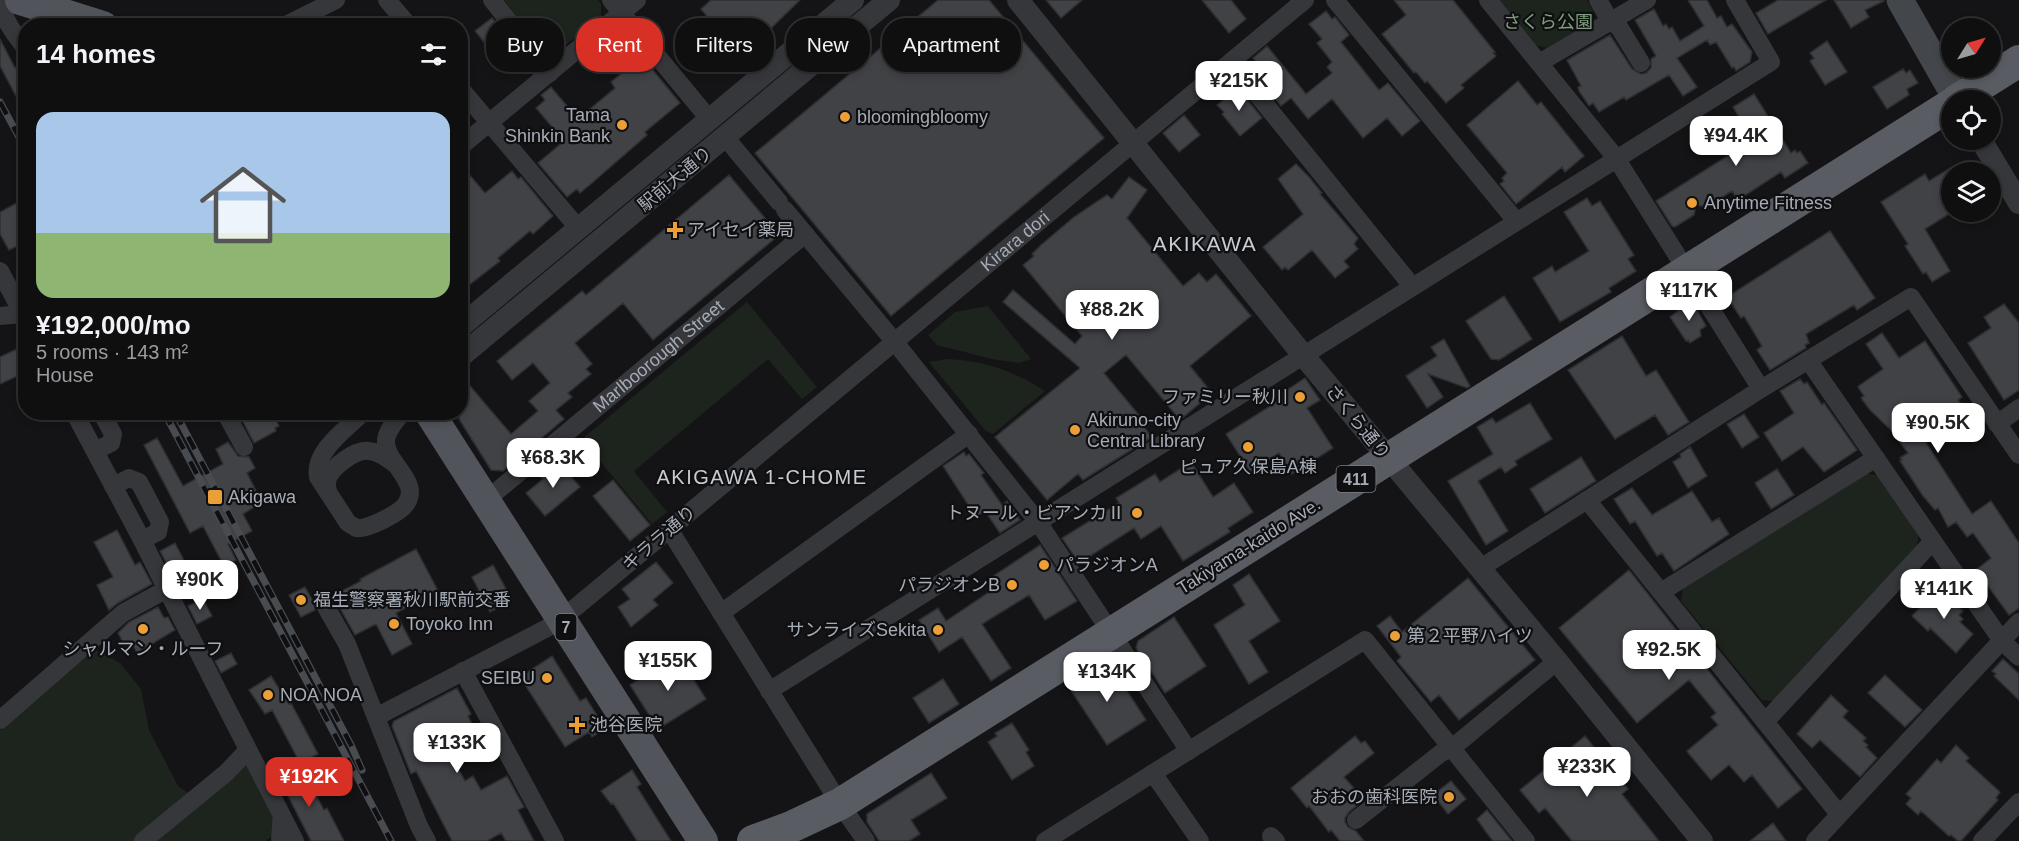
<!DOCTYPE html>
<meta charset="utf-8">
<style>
body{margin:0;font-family:Arial,"Noto Sans JP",sans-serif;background:#1d1d1e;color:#f1f3f6;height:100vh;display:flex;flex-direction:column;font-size:22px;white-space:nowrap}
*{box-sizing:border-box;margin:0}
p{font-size:20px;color:#9b9c9f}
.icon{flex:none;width:33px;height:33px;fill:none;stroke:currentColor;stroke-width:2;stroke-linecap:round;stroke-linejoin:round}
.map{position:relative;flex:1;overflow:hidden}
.panel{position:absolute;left:18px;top:18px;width:450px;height:402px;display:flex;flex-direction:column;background:#0f0f10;border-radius:24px;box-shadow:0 3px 9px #0003,0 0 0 2px #2f2f30}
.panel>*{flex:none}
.guide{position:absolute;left:486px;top:18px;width:570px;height:54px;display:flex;gap:12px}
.needle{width:39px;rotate:53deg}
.buttons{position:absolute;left:1941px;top:18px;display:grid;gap:12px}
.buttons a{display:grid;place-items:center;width:60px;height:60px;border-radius:50%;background:#0f0f10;box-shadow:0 3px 9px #0003,0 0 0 2px #2f2f30;font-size:30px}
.price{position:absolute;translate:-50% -51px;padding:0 14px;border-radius:12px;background:#fff;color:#222;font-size:20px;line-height:39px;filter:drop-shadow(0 2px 3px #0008)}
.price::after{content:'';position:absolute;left:50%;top:36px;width:18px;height:14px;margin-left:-9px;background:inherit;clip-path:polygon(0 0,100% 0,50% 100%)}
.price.on{background:#d93025;color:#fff}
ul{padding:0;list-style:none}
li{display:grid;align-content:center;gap:12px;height:318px;padding:0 18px}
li+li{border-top:2px solid #2f2f30}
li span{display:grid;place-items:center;height:186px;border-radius:18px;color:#555}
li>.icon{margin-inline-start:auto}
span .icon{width:108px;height:108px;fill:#fffc;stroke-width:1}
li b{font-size:26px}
h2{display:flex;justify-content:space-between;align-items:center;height:72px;padding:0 18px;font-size:26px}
.pill{padding:0 21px;border-radius:24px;background:#0f0f10;box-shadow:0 3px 9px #0003,0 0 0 2px #2f2f30;font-size:21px;line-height:54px}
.pill.on{background:#d93025;color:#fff}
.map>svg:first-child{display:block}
.green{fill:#1c241d}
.building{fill:#404246;stroke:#2e2f32;stroke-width:1.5}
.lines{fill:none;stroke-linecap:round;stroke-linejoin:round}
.pedestrian{stroke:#35373b;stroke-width:14}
.minor{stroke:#35373b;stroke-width:18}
.tertiary{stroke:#35373b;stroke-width:22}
.secondary{stroke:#43464b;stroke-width:27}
.primary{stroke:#51545a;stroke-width:30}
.trunk{stroke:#5a5c63;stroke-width:32}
.rail-casing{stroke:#484b50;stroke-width:7}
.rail{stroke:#0f0f11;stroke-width:4.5;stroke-dasharray:14;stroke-linecap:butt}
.poi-dot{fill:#eba037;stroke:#0f0f11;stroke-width:2}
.labels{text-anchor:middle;stroke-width:4.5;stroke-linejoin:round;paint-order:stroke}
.shield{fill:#0f0f11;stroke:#797d84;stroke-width:1.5}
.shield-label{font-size:16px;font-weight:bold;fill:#a6acb6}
.park-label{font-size:18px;fill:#7fa07e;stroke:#0f0f11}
.poi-label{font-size:18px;fill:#a6acb6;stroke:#0f0f11;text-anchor:start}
.street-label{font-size:18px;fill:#a6acb6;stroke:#0f0f11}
.neighbourhood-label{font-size:20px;letter-spacing:1.5px;fill:#c7cbd2;stroke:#0f0f11}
.quarter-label{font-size:21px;letter-spacing:1.5px;fill:#c7cbd2;stroke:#0f0f11}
</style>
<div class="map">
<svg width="2019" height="841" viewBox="0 0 2019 841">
<rect width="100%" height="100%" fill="#141416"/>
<path class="green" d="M504,0H598L601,4V16L556,53L545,52Z
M1499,0H1587L1593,11L1590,23L1547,48L1535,45Z
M747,302L817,387L802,399L768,359L634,471L667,512L652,524L582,439Z
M988,306L1031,359L1019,363L992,359L937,345L928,335L955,312Z
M948,359C985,361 1014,371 1045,391L993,434L985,430L929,362Z
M1866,473L1879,476L1919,533L1917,546L1774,701L1762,700L1681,601L1683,589Z
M95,650L120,663L141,689L149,730L178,786L191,795L136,841H0V730Z
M245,759L272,809L274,835L265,841H152Z"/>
<path class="building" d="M711,0H800L761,38L737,53L701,9Z
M938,0H989L1104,138L891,316L755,153Z
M1046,0H1082L1061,18Z
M1202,0H1231L1246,19L1229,33Z
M1394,0H1453L1495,52L1493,53L1496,56L1461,85L1464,88L1446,103L1427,81L1425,83L1416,72L1414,73L1382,34L1406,15Z
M1688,0H1707L1717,18L1721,16L1727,27L1732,24L1752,52L1750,62L1736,71L1734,67L1732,68L1716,42L1710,45L1707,40L1677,58L1697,87L1683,96L1669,75L1626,100L1624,97L1599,112L1593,103L1589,106L1579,91L1578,87L1581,86L1567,60L1610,35L1632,69L1641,74L1646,73L1651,68V59L1656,56L1635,20L1654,9L1663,26L1666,24L1669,29L1672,27L1680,41L1704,26Z
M1778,0H1826L1768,34L1756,13Z
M1834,0H1884V1L1865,10L1869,17L1851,28Z
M1326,11L1332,19L1335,17L1349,35L1341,42L1379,90L1388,83L1420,121L1402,136L1387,118L1363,138L1332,99L1308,119L1291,98L1281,106L1250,67L1256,62L1253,58L1267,46L1306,94L1332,73L1327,67L1332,62L1317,43L1322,39L1309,24Z
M492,18L505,34L488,47L475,31Z
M0,39L15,68L20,65L26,75V82L23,83L26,91L16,96L0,66Z
M1827,41L1847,72L1825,85L1810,61L1814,58L1810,53Z
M642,57L680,103L645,132L647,135L592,183L580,193L577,189L567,197L538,163L564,141L536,108L545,100L541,95L551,87L578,119L615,88L611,82Z
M1903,69L1906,73L1910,70L1918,83L1907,89L1909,95L1887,109L1873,87Z
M1518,81L1537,105L1541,102L1584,156L1565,172L1562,167L1516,204L1500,184L1504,181L1502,178L1507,173L1467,125Z
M1238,88L1262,118L1240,136L1222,114L1224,112L1217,105Z
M1754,94L1791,153L1795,150L1797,153L1800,151L1808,163L1785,178L1781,172L1738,200L1732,191L1706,207L1696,205L1694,215L1675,227L1672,226L1656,201L1753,140L1733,107Z
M1184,115L1200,135L1179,152L1163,133Z
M460,164L485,193L512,171L518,179L521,177L553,216L533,234L530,231L498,258L500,261L460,292Z
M1296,164L1309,177L1322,193L1320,194L1358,238L1354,244L1358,249L1344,261L1349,267L1335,278L1312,250L1288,270L1285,267L1282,270L1263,247L1303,214L1278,179Z
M1952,167V212L1925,229L1950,271L1932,282L1926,272L1923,274L1905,246L1908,244L1881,202L1925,174L1929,181Z
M729,175L779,235L653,340L623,303L575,343L592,364L586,369L591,374L568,393L572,397L556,410L564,419L503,471L491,470L459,419L465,380L511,434L538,411L529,401L550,383L533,363L512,380L497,361L582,291L586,295Z
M1129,177L1147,190L1127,218L1183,286L1199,273L1207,282L1216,274L1251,316L1190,366L1212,393L1180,420L1126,355L1104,373L1143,420L1140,422L1152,437L1083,480L1078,474L1047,500L995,437L1080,368L1003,302L1013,290L1075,344L1082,336L1023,265L1034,256L1032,254L1041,245L1074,217L1107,195L1112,199Z
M26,198V242L9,250L0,234V212Z
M1587,198L1592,206L1600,201L1634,255L1628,259L1636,271L1609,288L1611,292L1560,322L1533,278L1552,266L1555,272L1589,251L1564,212Z
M1830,231L1875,298L1857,310L1854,305L1806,334L1809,343L1805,345L1806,348L1770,370L1757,350L1762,346L1744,316L1741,318L1727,297Z
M1504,296L1532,339L1499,360L1491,359L1466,321Z
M1691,299L1706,326L1700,330L1701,336L1690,343L1688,340L1686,341L1670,317L1680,309L1679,307Z
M2004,304L2019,323V390L2004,400L1968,343L1991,328L1984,317Z
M1882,333L1899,358L1925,341L1962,397L1958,400L1962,405L1939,421L1942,425L1923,438L1972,514L1991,501L2019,543V608L2009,615L1976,570L1991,558L1973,533L1967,537L1956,522L1948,527L1938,508L1935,510L1923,496L1900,461L1902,460L1900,458L1908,453L1892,431L1870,410L1861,398L1864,396L1858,387L1860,385L1883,369L1866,344Z
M1622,336L1646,376L1656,370L1689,422L1668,435L1655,415L1615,439L1568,370Z
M1444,339L1470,386L1467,388L1428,374L1443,397L1427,408L1406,376L1437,356L1431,347Z
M17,349L26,368V372L0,384V357Z
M1305,378L1320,400L1307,408L1333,448L1292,474L1279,453L1250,472L1226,434L1283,398L1281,394Z
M1800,379L1804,384L1807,382L1822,405L1824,403L1857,450L1824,472L1803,447L1782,461L1764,433L1794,413L1780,391Z
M1530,403L1552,439L1515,461L1517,465L1505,473L1501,467L1478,481L1508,531L1486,545L1448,481L1493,454L1477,427L1492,418L1496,423Z
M238,412H272L279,426L275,428L276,431L254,443Z
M1744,414L1759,437L1742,448L1727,424Z
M157,438L183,486L223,464L216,449L228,442L238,456L249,457L255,468L247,473L260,499L254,502L256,506L243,514L252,531L228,544L236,560L224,566L203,526L190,533L144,445Z
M1690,447L1707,476L1688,488L1673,462L1681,457L1680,454Z
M964,452L966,456L969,454L984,473L981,475L1002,505L1007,501L1020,520L1000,533L985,511L976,517L943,466Z
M1581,457L1596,481L1545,513L1530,489Z
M559,462L580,487L545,516L526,493L543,479L541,477Z
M1191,462L1213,497L1234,483L1253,512L1228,528L1230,532L1183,561L1161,526L1141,539L1134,528L1079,563L1062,538L1119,503L1116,498L1155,474L1160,482Z
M1777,469L1794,495L1771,509L1755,483Z
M613,480L650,525L630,541L593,496Z
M1632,488L1652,515L1692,491L1712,522L1719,518L1729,534L1674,571L1662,553L1657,556L1635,521L1630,524L1614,499Z
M117,530L135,565L140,562L152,584L118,603L109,610L97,585L113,577L94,542Z
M175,543L187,566L172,574L160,551Z
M1040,545L1077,601L1045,620L1029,595L982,624L1011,668L991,681L962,637L939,652L919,620L938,608L946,621L998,586L992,577Z
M416,549L438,591L396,613L412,644L392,655L376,624L355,635L336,601L340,592L361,581L360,579Z
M656,562L673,583L653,600L658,605L631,627L618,607L630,599L622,589Z
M493,565L512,600L490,612L472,577Z
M1629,570L1802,789L1778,808L1752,775L1744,782L1729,765L1711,780L1689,754L1687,751L1718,725L1711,717L1716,713L1689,680L1637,723L1559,628Z
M1249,574L1280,621L1249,641L1268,672L1249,684L1214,625L1245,605L1233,585Z
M1468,578L1535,660L1459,720L1439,695L1431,702L1397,661L1401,657L1377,626L1390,616L1402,632Z
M305,587L315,605V610L301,617L289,595Z
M1938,588L1963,611L1959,615L1963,619L1960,622L1973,634L1956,653L1930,628L1928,631L1912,616Z
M203,599L212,616L197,624L188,606Z
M158,607L164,618L168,617L175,630L137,653L133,645L126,648L118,633L129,622Z
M1174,617L1206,666L1165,693L1136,648L1138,641Z
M231,653L237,664L221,673L215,661Z
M678,655L706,699L658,729L630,685Z
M552,656L580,701L586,698L605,728L592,737L589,732L565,747L520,677Z
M2003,659L2019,674V700L1994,676L1996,674L1992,671Z
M1107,660L1146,720L1107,745L1068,686Z
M1885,675L1922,710L1905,727L1868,693Z
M271,676L289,704L291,703L318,754L300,763L272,710L265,714L249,690Z
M943,679L959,704L929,723L913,698Z
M457,688L471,714L468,716L478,736L449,752L465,781L473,776L481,790L507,776L524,807L518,810L534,841H506L501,833L487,841H452L416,771L411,774L392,726L394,721Z
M1831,695L1848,711L1843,717L1866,738L1863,741L1868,745L1866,747L1877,758L1860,777L1820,740L1812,748L1797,734Z
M1012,723L1029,750L1026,752L1034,766L1012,780L988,742L997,736L995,733Z
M1355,736L1361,743L1365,741L1374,753L1344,777L1360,795L1356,799L1360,803L1349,812L1345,818V822L1348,827L1356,831L1364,841H1340L1331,830L1329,832L1309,806L1307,808L1291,788Z
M1585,736L1628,789L1622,794L1659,841H1572L1545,808L1539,813L1520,790Z
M1956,745L1969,758L1966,761L2000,792L1996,798L1998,800L1961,841H1958L1951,835L1949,836L1921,811L1918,815L1906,804L1911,798L1906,794L1937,759L1941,763Z
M301,767L324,810L327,808L344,841H311L285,790L282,792L276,780Z
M632,770L641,784L637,787L671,841H637L613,803L611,804L601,791Z
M931,773L947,798L911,820L920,834L909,841H879L867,822V814Z
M1451,781L1466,799L1448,814L1433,795Z
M1487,810L1512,841H1493L1486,832L1477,819Z
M1773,823L1786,841H1750Z"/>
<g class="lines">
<path class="pedestrian" d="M278,841L280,811"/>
<g class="minor">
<path d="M4,0C0,18 15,34 26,49"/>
<path d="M387,0L409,26"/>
<path d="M492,0L550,73"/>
<path d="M611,0L710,120"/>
<path d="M1335,0L1516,221"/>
<path d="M1488,0L1616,158L1761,389"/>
<path d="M1598,0L1610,21L1619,27L1641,63"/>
<path d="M284,26L336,0"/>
<path d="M1231,62L1412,286"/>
<path d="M1539,63L1647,0"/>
<path d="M460,88L579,229"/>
<path d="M725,137L779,202"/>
<path d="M460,147L637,0"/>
<path d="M785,210L894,341L1038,522L1189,751"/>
<path d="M0,271L26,320"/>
<path d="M0,316L22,314"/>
<path d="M1808,360L2002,641L2019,657"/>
<path d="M74,412L142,540L219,693L295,841"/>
<path d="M225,412L244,447"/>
<path d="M363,412C347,429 313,451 318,477L348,523C349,524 356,527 356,528C367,530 400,513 406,504C409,500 410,495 410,491C408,473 385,459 386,440C387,430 396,420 403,412"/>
<path d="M1997,424L2019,408"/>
<path d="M95,451L111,443L113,434L101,412"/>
<path d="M113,486L129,478L139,482L160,522L158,532L142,540"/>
<path d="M328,491C327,490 327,483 327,481C330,468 355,449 369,451C379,452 387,458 395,464"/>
<path d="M1587,500L1839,814"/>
<path id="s1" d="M485,501L805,234"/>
<path d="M669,529L840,804L866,841"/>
<path d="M1479,569L1761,389L1911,297L2019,455"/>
<path d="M1661,592L1876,458"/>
<path d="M326,607L347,644L419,826L427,841"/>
<path d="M721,613L969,434"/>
<path d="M463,671L555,841"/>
<path d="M769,691L1771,62L1735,0"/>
<path id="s2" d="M376,717L547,628L576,607L1305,0"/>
<path d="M0,720L123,613L167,589"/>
<path d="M1765,722L1933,541"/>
<path d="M1153,773L1200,841"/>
<path d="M1356,820L1441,753L1452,748L1557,661"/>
<path d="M1271,836L1276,841"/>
<path d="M143,841L226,773L248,750"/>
<path d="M1045,841L1365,640L1526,841"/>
<path d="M1815,841L2019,622"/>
<path d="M1982,841L2019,802"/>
</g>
<path class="tertiary" d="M1018,0L1303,355L1557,661L1702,841
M1981,140L2019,203
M460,327L853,0
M460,357L889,0"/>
<path class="secondary" d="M1900,0L1957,100"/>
<path class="primary" d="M20,0L103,26
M429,412L703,841"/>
<path class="trunk" d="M1957,100L2019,61
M753,841L791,827L840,804L1952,104"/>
<defs>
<path id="rail" d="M0,102L26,150
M164,412L391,841
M175,412L351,745L362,770"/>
</defs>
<use href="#rail" class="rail-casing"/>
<use href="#rail" class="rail"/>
</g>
<g class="poi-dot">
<circle cx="845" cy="117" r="6"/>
<circle cx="622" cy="125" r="6"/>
<circle cx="1692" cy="203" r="6"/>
<path d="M672 221h6v6h6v6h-6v6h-6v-6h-6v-6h6z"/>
<circle cx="1300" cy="397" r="6"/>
<circle cx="1075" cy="430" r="6"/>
<circle cx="1248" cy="447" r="6"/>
<rect x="207" y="489" width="16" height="16" rx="3"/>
<circle cx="1137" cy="513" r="6"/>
<circle cx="1044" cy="565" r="6"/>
<circle cx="1012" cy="585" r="6"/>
<circle cx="301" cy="600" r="6"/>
<circle cx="394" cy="624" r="6"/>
<circle cx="143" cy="629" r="6"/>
<circle cx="938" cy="630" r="6"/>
<circle cx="1395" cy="636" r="6"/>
<circle cx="547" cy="678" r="6"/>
<circle cx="268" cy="695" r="6"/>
<path d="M574 716h6v6h6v6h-6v6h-6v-6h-6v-6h6z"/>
<circle cx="1449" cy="797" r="6"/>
</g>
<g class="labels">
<g class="shield">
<rect x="1336.5" y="466" width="39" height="26" rx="4.5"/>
<rect x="555.5" y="614" width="21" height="26" rx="4.5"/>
</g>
<g class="shield-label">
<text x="1356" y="485">411</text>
<text x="566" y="633">7</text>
</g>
<g class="park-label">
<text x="1548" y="28">さくら公園</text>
</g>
<g class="poi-label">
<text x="610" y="121" text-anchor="end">Tama<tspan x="610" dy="21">Shinkin Bank</tspan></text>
<text x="857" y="123">bloomingbloomy</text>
<text x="1704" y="209">Anytime Fitness</text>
<text x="687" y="236">アイセイ薬局</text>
<text x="1288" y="403" text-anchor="end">ファミリー秋川</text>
<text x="1087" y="426">Akiruno-city<tspan x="1087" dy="21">Central Library</tspan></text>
<text x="1248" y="473" text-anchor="middle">ピュア久保島A棟</text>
<text x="228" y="503">Akigawa</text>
<text x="1125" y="519" text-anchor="end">トヌール・ビアンカⅡ</text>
<text x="1056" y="571">パラジオンA</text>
<text x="1000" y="591" text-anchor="end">パラジオンB</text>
<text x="313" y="606">福生警察署秋川駅前交番</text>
<text x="406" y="630">Toyoko Inn</text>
<text x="926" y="636" text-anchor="end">サンライズSekita</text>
<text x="1407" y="642">第２平野ハイツ</text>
<text x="143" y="655" text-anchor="middle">シャルマン・ルーフ</text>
<text x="535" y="684" text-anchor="end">SEIBU</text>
<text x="280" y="701">NOA NOA</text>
<text x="590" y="731">池谷医院</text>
<text x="1437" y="803" text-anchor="end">おおの歯科医院</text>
</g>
<g class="street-label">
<text transform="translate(675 179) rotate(-40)" y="6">駅前大通り</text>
<text dy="6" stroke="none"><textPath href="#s2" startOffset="800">Kirara dori</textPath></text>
<text dy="6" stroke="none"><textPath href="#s1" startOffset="226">Marlboorough Street</textPath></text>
<text transform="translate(1358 422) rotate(51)" y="6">さくら通り</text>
<text transform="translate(659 538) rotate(-40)" y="6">キララ通り</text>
<text transform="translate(1249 546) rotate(-32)" y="6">Takiyama-kaido Ave.</text>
</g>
<g class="neighbourhood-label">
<text x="762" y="484">AKIGAWA 1-CHOME</text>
</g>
<g class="quarter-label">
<text x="1205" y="251">AKIKAWA</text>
</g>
</g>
</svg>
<div class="buttons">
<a><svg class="needle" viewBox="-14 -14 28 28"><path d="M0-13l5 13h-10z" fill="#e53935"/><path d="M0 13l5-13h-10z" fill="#9b9c9f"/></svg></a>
<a><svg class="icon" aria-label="locate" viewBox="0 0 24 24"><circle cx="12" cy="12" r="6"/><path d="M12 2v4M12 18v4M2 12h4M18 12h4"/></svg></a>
<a><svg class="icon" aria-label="layers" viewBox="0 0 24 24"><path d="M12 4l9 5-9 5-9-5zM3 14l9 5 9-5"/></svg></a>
</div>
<b class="price" style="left:1239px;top:112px">¥215K</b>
<b class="price" style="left:1736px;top:167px">¥94.4K</b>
<b class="price" style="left:1689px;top:322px">¥117K</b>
<b class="price" style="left:1112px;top:341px">¥88.2K</b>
<b class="price" style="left:1938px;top:454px">¥90.5K</b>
<b class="price" style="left:553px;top:489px">¥68.3K</b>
<b class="price" style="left:200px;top:611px">¥90K</b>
<b class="price" style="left:1944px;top:620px">¥141K</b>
<b class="price" style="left:1669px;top:681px">¥92.5K</b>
<b class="price" style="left:668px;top:692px">¥155K</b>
<b class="price" style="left:1107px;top:703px">¥134K</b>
<b class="price" style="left:457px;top:774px">¥133K</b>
<b class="price" style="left:1587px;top:798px">¥233K</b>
<b class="price on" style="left:309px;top:808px">¥192K</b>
<div class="guide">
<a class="pill">Buy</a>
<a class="pill on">Rent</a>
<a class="pill">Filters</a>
<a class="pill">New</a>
<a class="pill">Apartment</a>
</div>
<section class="panel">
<h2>14 homes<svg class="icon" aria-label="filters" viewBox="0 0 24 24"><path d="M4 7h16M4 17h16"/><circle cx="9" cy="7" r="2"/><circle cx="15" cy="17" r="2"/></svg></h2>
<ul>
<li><span style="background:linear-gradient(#a9c7e8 65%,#8fb573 0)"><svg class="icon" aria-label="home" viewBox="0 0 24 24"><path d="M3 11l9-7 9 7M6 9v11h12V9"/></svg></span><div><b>¥192,000/mo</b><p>5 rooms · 143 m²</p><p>House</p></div></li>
</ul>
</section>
</div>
